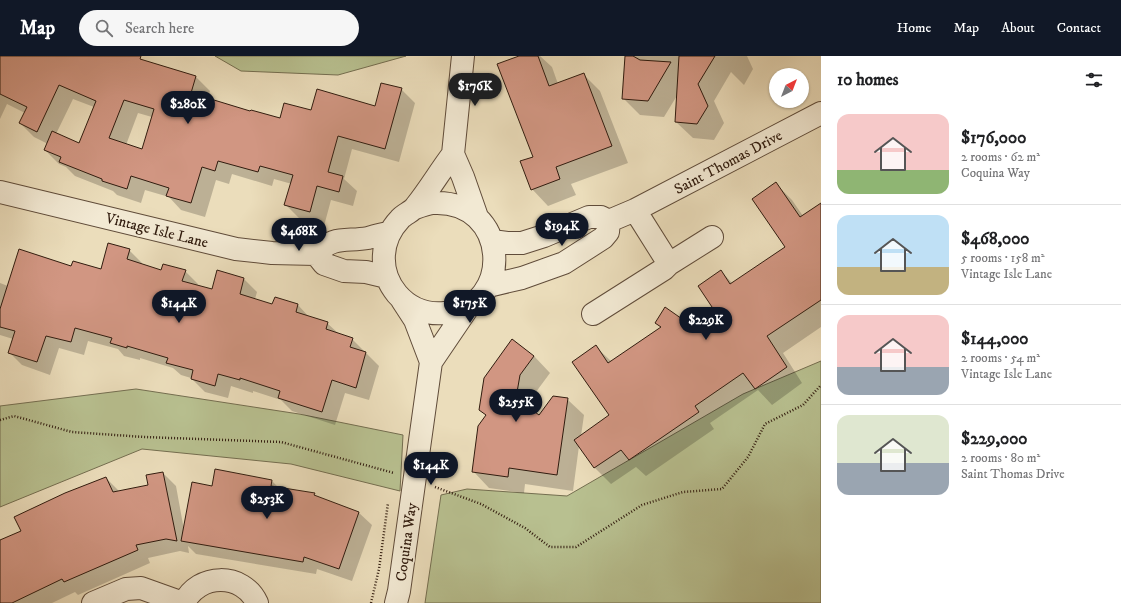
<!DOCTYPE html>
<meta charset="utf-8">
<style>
body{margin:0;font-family:"IM FELL DW Pica",serif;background:#f6f6f6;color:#202124;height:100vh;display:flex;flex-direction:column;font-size:15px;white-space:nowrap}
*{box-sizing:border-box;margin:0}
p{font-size:13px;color:#757577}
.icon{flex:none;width:22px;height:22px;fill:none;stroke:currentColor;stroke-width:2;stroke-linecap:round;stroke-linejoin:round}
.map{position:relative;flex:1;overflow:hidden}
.panel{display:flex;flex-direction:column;background:#fff;width:300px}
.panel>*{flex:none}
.needle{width:26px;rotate:42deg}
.fabs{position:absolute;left:769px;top:12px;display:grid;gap:8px}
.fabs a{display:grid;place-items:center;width:40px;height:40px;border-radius:50%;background:#fff;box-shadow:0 1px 3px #0004;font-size:20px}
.price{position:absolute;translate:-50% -34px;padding:0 9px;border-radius:14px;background:#111827;color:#fff;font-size:13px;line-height:26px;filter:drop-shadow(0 1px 2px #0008)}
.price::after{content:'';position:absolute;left:50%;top:24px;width:12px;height:9px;margin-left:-6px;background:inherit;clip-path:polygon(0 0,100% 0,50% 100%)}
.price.current{background:#222;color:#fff}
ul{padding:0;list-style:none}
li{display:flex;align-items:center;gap:12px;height:100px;padding:0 16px}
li+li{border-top:1px solid #e0e0e0}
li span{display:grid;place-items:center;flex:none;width:112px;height:80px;border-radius:12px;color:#555}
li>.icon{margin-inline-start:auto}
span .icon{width:48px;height:48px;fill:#fffc;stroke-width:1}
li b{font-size:17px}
h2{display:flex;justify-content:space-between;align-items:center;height:48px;padding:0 16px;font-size:17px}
header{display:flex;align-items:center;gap:24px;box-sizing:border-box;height:56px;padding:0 20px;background:#111827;color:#fff}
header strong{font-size:19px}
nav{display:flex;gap:22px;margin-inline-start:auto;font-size:14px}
.search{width:280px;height:36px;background:#f6f6f6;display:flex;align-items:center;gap:10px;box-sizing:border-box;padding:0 14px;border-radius:22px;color:#757577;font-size:15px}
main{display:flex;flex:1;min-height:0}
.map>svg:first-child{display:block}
.green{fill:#b8c090;stroke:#746e50}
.shadow{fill:#0003;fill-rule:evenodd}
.building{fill:#d19682;stroke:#311c0f;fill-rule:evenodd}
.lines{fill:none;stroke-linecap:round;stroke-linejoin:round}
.minor-casing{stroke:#604c3a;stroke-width:24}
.path{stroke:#311c0f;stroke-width:2.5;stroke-dasharray:1 2;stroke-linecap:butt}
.minor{stroke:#f2e9d3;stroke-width:22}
.labels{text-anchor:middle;stroke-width:3.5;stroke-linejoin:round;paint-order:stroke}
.street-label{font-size:15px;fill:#311c0f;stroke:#f2e9d3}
</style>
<header>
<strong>Map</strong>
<div class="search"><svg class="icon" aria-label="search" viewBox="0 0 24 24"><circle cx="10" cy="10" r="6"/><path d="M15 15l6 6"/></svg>Search here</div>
<nav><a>Home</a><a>Map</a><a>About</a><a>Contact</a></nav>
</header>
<main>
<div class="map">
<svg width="821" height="547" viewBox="0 0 821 547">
<rect width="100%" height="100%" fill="#ebddbb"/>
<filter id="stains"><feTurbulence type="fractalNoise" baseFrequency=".005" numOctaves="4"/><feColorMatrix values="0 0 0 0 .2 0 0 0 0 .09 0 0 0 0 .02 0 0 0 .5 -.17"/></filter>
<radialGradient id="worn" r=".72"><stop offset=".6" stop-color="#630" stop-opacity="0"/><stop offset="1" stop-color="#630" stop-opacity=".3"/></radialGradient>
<path class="green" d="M215,0H406L338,19L241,15Z
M821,305V547H425L441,439L467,433L567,440L743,338Z
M136,333L299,358L403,379L400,435L291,408L142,393L0,451V350Z"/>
<path class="shadow" d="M0,0H136L144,5L196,21L210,35L207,43L251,57L281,63L312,55L375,51L401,33L415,47L399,106L352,93L344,123L357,135L353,150L331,144L324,170L300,163L286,149L292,128L274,123L272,130L232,118L229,128L216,124L205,161L181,154L169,141L145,134L141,147L117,139L113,135L75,120L66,111L59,108L45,94L48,88L34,81L20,67L25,57L7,48L0,63ZM73,43L94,51L80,88L56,78ZM138,57L152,61L143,94L126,89Z
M522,0H540L552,11L558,28L583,18L600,35L628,107L571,128L576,139L548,150L532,133L534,101Z
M626,0H747L753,13L744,29L731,16L714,45L724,67L714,84L693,82L676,66L678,38L664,61L640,59L623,42Z
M776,128L792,144L803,160L821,148V271L783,297L802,327L772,349L758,334L710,367L714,373L646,420L636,411L611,428L595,412L579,390L573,435L525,428L524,437L489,432L473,415L487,360L480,354L534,300L550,317L536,336L533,356L539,361L567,343L584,359L581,380L610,360L596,291L612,306L661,272L656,266L695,273L718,257L721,215L733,228L786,191Z
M129,194L142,207V209L162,215H185L198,228L197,230L212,234L244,223L257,236L255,243L273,249L275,242L298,249L310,262L327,267L339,278L352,283L379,310L369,344L345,337L335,369L292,355L281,344L253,335V337L231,330L228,342L205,336L191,322L181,319L173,312L140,302V304L124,300L118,293L88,285L84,299L59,292L50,319L22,309L9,296L13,283L0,279V227L8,230L72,212L102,214Z
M216,414L272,425L279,432L314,438L317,441L358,456L372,469L352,525L317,513L316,518L196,498L188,490L189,497L180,495L148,502L150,507L78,539L75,536L52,547H0V486L22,475L106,422L119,435L149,430L163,417L176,430L184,474L213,431Z"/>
<path class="building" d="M0,0H141L140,3L196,20L191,37L250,55L251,54L280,62L284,47L311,54L317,33L375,50L381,27L402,32L385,93L338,80L328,116L343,120L339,136L317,130L310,156L284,149L293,119L260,110L258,116L218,105L215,115L202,111L191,147L166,140L169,132L131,120L127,133L102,125V123L59,106L61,101L44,94L52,75L79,87L96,45L59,29L37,76L19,67L27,51L0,38ZM124,44L154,53L142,93L109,82Z
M519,0H538L549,30L584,17L612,90L556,111L560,123L531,134L520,105L533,101L497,8Z
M625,0H633L640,4L671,6L648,45L622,43Z
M679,0H715L698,28L708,50L697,68L675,66Z
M776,126L800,161L821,147V244L767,280L787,311L755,333L743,317L695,350L699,356L629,404L621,394L594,412L574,384L609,359L572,306L596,289L608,307L661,271L655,267L665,251L695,272L716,257L698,230L721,214L730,228L785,191L752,143Z
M108,187L130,193L127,203L161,214L163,208L186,214L182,225L212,233L217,214L244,222L240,238L272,248L275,241L298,248L296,256L328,266L326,273L353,282L350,291L366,296L356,332L332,324L322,356L278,342L280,335L240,322V324L218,318L215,330L191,323L193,314L166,307L168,302L127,290V292L110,287L112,282L75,272L71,286L46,280L37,306L8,297L15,275L0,271V253L19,193L71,210L73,205L101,213Z
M512,283L534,300L520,319L516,342L539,359L553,340L568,342L557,419L509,412L508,421L472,416L478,370L486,359L479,354L484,322Z
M215,413L272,424L271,430L315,437L314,439L359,456L339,513L304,501L303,506L181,485L192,426L212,430Z
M163,416L177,485L166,483L136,489L138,494L64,526L62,523L12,547H0V484L21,475L14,461L65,437L106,421L113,436L148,429L146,419Z"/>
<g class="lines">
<defs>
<path id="minor" d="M453,98L463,0
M0,136L236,193L272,197L316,198
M415,152C421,150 427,148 433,147C510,143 515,252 445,257C426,259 409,252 397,238C378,215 380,184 400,163C404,158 412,156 416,150C429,134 440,115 453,98L463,121L477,161
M635,154L669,208
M609,165L635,154L821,57
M387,221L366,216L344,215L324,208L316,198C333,179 347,186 368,182C375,180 383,178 390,177
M488,230L522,222L564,207L603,182L608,176L609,165L601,161H589L544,180L522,187H507L492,185
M402,244L415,264L431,306L469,250
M593,258L664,213L669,208L712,181
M93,547L126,533L141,532L183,547
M184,547C198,517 243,516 257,547
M396,547L399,535L431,306"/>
</defs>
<use href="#minor" class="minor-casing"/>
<path class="path" d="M0,364L14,360L72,376L144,381L281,386L394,417
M435,431L481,448L525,472L550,491H576L642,449L683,436L722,433L748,401L765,368L803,349L821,329
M371,547L379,513L388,447"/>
<use href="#minor" class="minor"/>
</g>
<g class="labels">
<g class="street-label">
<text transform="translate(728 106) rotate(-28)" y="5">Saint Thomas Drive</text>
<text transform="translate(157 174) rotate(14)" y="5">Vintage Isle Lane</text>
<text transform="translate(406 486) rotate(-82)" y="5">Coquina Way</text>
</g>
</g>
<rect width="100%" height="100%" filter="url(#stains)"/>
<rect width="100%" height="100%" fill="url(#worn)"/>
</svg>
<div class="fabs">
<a><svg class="needle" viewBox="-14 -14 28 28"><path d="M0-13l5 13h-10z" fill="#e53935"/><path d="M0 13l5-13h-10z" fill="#757577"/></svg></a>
</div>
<b class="price current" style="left:475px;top:51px">$176K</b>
<b class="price" style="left:188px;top:69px">$280K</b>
<b class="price" style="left:562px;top:191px">$194K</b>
<b class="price" style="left:299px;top:196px">$468K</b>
<b class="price" style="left:179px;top:268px">$144K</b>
<b class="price" style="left:470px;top:268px">$175K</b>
<b class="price" style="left:706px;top:285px">$229K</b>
<b class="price" style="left:516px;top:367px">$255K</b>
<b class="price" style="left:431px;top:430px">$144K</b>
<b class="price" style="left:267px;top:464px">$253K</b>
</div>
<section class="panel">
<h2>10 homes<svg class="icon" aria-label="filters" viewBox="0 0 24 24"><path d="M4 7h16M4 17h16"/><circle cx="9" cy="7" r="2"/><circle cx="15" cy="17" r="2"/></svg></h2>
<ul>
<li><span style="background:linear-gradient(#f6c9c9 70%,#8fb573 0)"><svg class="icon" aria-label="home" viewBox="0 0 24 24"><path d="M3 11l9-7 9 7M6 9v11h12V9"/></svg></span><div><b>$176,000</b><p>2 rooms · 62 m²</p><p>Coquina Way</p></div></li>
<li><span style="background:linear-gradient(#bfe0f5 65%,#c2b280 0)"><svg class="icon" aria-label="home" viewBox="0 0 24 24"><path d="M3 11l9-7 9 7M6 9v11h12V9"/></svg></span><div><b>$468,000</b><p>5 rooms · 158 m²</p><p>Vintage Isle Lane</p></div></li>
<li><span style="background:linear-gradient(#f6c9c9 65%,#9aa5b1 0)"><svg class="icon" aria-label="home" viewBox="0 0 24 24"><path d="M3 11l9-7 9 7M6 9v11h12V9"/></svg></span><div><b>$144,000</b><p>2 rooms · 54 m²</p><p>Vintage Isle Lane</p></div></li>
<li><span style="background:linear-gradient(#dfe7d0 60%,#9aa5b1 0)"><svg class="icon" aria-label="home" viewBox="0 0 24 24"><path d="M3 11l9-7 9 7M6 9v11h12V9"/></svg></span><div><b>$229,000</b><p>2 rooms · 80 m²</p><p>Saint Thomas Drive</p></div></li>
</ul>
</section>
</main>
